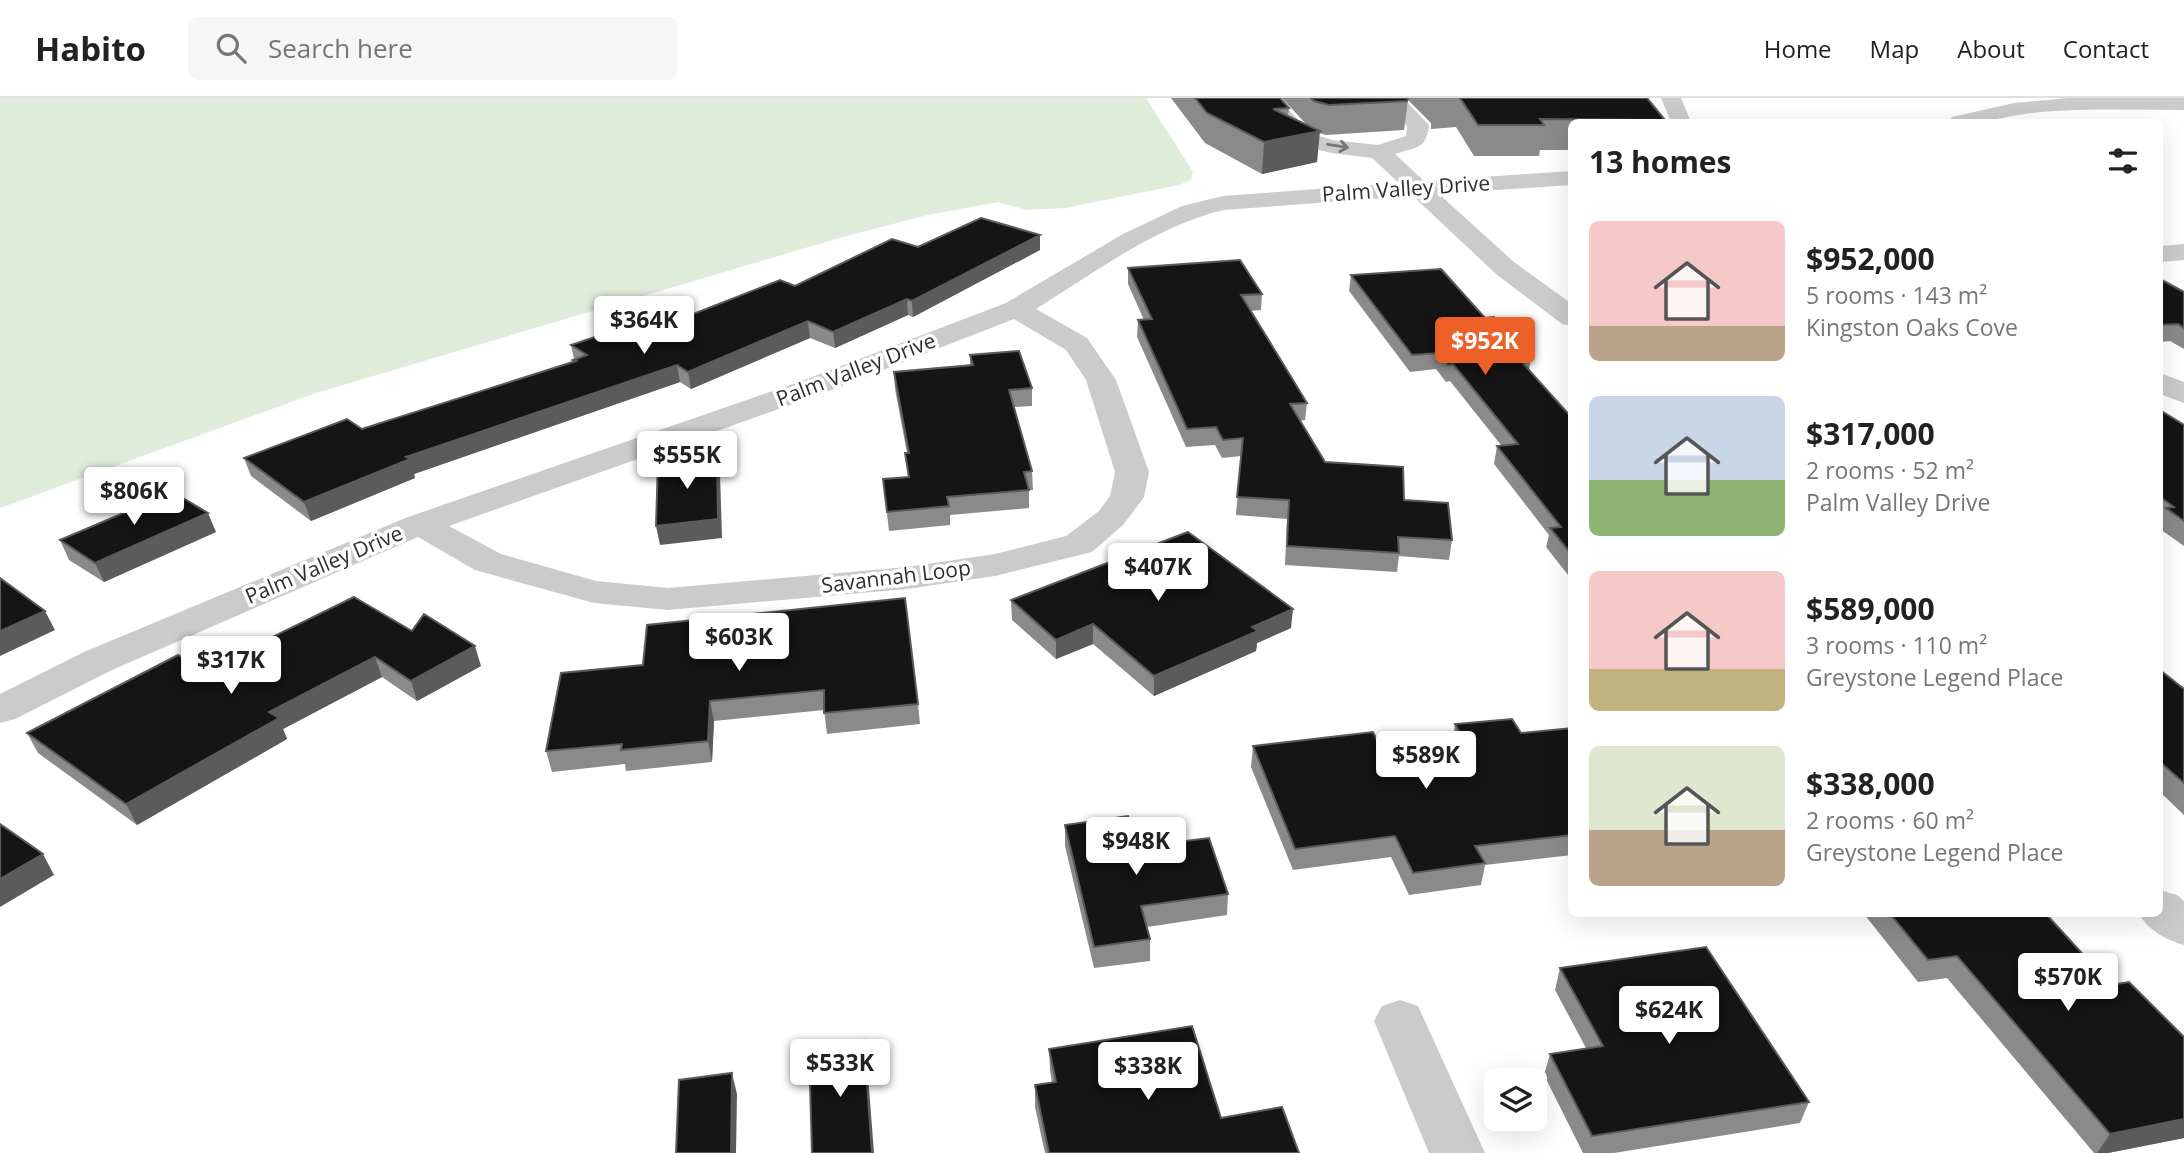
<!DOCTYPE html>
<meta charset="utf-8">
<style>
body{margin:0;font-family:"Open Sans",sans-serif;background:#f6f6f6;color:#222;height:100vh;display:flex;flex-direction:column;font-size:26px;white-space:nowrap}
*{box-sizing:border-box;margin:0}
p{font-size:23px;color:#767676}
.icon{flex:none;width:38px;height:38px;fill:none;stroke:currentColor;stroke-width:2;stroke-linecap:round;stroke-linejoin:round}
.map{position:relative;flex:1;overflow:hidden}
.details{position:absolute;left:1568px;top:21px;width:595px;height:798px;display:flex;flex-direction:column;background:#fff;border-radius:10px;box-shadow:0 7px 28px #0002}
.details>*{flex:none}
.tools{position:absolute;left:1484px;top:970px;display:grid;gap:14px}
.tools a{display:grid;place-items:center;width:63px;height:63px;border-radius:10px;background:#fff;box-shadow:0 7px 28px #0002;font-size:35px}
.price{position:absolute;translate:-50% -60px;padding:0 16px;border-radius:7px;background:#fff;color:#222;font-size:23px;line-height:46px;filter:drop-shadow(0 2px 4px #0008)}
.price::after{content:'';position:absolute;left:50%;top:42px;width:21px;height:16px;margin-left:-10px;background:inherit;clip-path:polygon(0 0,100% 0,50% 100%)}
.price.current{background:#ed6027;color:#fff}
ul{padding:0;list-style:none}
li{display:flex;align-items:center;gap:21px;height:175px;padding:0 21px}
li span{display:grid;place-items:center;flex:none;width:196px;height:140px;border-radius:10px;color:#555}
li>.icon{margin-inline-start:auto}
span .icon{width:84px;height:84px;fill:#fffc;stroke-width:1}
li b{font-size:30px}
h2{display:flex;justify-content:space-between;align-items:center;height:84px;padding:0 21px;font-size:30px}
header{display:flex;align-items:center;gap:42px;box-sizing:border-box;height:98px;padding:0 35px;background:#fff;border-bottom:2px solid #e0e0e0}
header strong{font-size:33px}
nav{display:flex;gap:38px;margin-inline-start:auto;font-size:24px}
.search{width:490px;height:63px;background:#f6f6f6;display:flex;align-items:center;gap:18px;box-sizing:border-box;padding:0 24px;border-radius:10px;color:#767676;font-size:26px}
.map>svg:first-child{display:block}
.green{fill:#deecda}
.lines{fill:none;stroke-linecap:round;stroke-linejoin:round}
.street{fill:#cbcbcb;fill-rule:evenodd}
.wall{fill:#8a8a8a}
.shaded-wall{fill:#5b5b5b}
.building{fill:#151515;stroke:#5b5b5b;stroke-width:2}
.oneway{stroke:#757575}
.labels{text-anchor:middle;stroke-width:7;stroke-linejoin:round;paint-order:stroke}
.street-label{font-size:21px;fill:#2e2e2e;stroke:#fff}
</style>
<header>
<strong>Habito</strong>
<div class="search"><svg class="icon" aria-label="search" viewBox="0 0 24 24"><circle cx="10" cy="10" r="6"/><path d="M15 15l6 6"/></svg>Search here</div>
<nav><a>Home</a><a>Map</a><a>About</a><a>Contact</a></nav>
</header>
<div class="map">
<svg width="2184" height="1055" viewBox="0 0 2184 1055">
<rect width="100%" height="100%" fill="#fff"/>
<path class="green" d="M0,0H1146L1193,74L1191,82L1179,87L1065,110L1027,112L998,104L928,117L839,140L316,295L0,410Z"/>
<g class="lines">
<path class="street" d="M1257,0H1278L1310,35L1332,42L1378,47L1406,38L1407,28L1381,0H1403L1429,27C1426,52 1416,49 1395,56L1424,83L1572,73V87L1439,96L1514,164L1572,206V228L1562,226L1496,176L1413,98L1223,112C1155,129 1095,174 1036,211L1087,240L1116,282L1149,374L1144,399L1139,406L1123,427L1092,454L995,478L907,491L668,512L594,505L475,472L418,439L112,572L15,621L0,625V596L84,554L408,419L799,284L1006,205L1123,136L1182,108L1223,98L1399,85L1372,60L1331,55L1294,45ZM1014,221L1066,252L1086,282L1115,374L1110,398L1099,413L1066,438L995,456L907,469L668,490L596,483L501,456L449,428L821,296Z
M1661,0H1681L1691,24H1671Z
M2068,0H2184V12C2137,12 2089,10 2041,14C2010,17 1980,27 1949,24L1952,19L2014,5Z
M2184,146V162L2160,164V148Z
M2160,275L2184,284V305L2160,296Z
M2160,792L2177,797L2184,803V847C2166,842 2148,832 2139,816H2160Z
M1400,902L1418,908L1485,1055H1429L1374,923L1382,908Z"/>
</g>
<path class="wall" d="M1171,0H1280L1289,10L1288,18L1306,26L1282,0H1647L1665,22V24H1572V52H1540L1539,58H1474L1456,29L1431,31V25L1408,2L1404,32L1326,37L1319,35L1317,64L1262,76L1205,45Z
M1040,137V152L913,219L908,217L835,250L810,240L691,291L680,284L414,376L415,380L311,423L251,378L244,360L362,331L574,264L573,262L574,261L571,247L648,232L795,188L918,149Z
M1128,170L1262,196L1261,212L1250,213L1307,305L1305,322L1300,323L1325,364L1404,402L1452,442L1449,462L1399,458L1397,474L1285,467L1287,421L1236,417L1241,358L1222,360L1215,347L1186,349L1137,239L1138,222H1144L1128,186Z
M1351,177L1485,220L1531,260L1529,272L1572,320V482L1546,449L1549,437L1494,366L1497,348L1501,347L1450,283L1446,284L1436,271L1410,274L1349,193Z
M2160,181L2184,194V251L2170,243L2160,244Z
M970,257L1032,290V308L1014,309L1032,373L1033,392H1029V410L950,417V427L889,433L883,381L908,379L905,355H907L895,291L894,274L970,267Z
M2160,312L2184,327V448L2160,431Z
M216,434L104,484L69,462L60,442Z
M1011,502L1291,530L1257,545L1256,553L1154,598L1093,546L1056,561L1012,522Z
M647,527L918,606L920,626L827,636L824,612L714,623L712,664L626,673L625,666L552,674L546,653L643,567Z
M412,533L481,568L417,603L382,579L283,631L287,641L137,727L38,655L27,635L203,573Z
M2160,572L2184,591V717L2160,694Z
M1455,626L1521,635L1572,630V757L1485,767L1481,787L1409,797L1391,759L1293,772L1251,669L1253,648H1380L1453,640Z
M1065,727L1137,749L1228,796L1227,817L1147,829L1150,841V863L1094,870L1065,748Z
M1864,816H2046L2184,1040L2108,1055H2094L1947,880L1918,884Z
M1560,870L1809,1004L1800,1025L1614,1055H1583L1544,977L1550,956L1586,950L1555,892Z
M1049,951L1221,1020L1299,1055H1045L1035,1009V987L1052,985L1050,972Z"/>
<path class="shaded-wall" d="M1320,33L1317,64L1262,76L1264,44Z
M1040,137V152L913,219L912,203Z
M907,201L908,217L835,250L833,234Z
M808,223L810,240L691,291L688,274Z
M677,267L680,284L414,376L415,380L311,423L304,404L406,359Z
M717,357L720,375L722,440L660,447L656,428Z
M208,415L216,434L104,484L95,465Z
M1293,511L1291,530L1257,545L1256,553L1154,598V578L1252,529Z
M45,513L55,532L0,558V533Z
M1093,526V546L1056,561V542Z
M475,548L481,568L417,603L411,583Z
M375,559L382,579L283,631L287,641L137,727L126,706L269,614Z
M710,603L714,623L712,664L708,643Z
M43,756L54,777L0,809V781Z
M864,942L867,964L874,1055H872Z
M732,975L737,996L736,1055H731Z
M2184,1021V1040L2108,1055H2097L2110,1036Z"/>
<path class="building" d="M1195,0H1280L1289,10L1273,11L1320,33L1264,44L1207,15Z
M1311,0H1408L1407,3L1329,7L1314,3Z
M1460,0H1647L1665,22L1540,21L1544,27H1478Z
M981,120L1040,137L912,203L907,201L833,234L808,223L688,274L677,267L406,359L410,361L304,404L244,360L347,321L362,331L576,263L573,262L587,257L571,247L636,225L648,232L678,222L780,182L795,188L892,141L918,149Z
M1240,162L1262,196L1241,197L1307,305L1290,306L1325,364L1403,369L1404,402L1448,405L1452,442L1398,439L1399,455L1287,448L1289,402L1237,399L1243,340L1223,342L1216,329L1187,331L1138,222L1152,221L1128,170Z
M1441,171L1485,220L1494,219L1531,260L1519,261L1572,320V457L1550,430L1561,429L1497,348L1518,346L1453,266L1448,267L1439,255L1412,257L1351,177Z
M2160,181L2184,194V230L2178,226L2160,227Z
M1019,253L1032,290L1009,292L1032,373L1024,374L1029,392L947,399L949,408L887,414L883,381L909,379L905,355H909L894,274L973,267L970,257Z
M2160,312L2184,327V423L2166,410L2174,409L2160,399Z
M717,357L718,421L656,428L658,363Z
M173,394L208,415L95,465L60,442Z
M1188,434L1293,511L1252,529L1258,533L1154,578L1093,526L1056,542L1011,502Z
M0,480L45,513L0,533Z
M354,499L412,533L424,516L475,548L411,583L375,559L269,614L279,620L126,706L27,635L178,557L203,573Z
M905,500L918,606L824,615V592L710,603L708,643L621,652L622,646L546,653L561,575L643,567L647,527Z
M2160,572L2184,591V685L2160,664Z
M1512,621L1521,635L1572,630V737L1475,748L1485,765L1413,775L1395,738L1295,751L1253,648L1373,634L1380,648L1462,639L1455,626Z
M1128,718L1137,749L1209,740L1228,796L1141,808L1150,841L1094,849L1065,727Z
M0,726L43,756L0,781Z
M1890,816H2046L2111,887L2129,884L2184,939V1021L2110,1036L1957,858L1928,862Z
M1706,849L1809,1004L1592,1038L1550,956L1603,948L1560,870Z
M1192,928L1221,1020L1282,1009L1299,1055H1049L1035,987L1056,984L1049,951Z
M864,942L872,1055H812L809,950Z
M732,975L731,1055H676L679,982Z"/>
<defs><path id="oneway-shaft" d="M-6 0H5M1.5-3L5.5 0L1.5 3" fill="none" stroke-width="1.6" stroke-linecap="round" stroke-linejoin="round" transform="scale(1.75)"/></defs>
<use class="oneway" href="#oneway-shaft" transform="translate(1338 48) rotate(9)"/>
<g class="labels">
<g class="street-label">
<text transform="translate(1406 91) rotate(-4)" y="7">Palm Valley Drive</text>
<text transform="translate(856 272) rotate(-21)" y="7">Palm Valley Drive</text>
<text transform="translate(324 467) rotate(-23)" y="7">Palm Valley Drive</text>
<text transform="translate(896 479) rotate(-7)" y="7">Savannah Loop</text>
</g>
</g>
</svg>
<div class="tools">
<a><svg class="icon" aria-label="layers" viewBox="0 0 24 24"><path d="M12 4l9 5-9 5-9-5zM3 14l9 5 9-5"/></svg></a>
</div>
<b class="price" style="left:644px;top:258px">$364K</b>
<b class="price current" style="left:1485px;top:279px">$952K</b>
<b class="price" style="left:687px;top:393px">$555K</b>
<b class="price" style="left:134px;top:429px">$806K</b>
<b class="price" style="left:1158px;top:505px">$407K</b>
<b class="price" style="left:739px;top:575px">$603K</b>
<b class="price" style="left:231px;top:598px">$317K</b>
<b class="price" style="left:1426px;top:693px">$589K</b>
<b class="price" style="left:1136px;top:779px">$948K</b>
<b class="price" style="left:2068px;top:915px">$570K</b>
<b class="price" style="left:1669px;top:948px">$624K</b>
<b class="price" style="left:840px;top:1001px">$533K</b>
<b class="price" style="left:1148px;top:1004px">$338K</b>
<section class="details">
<h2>13 homes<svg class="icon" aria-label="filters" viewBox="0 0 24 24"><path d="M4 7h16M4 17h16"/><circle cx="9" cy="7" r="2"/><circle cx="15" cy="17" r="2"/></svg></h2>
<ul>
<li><span style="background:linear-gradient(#f6c9c9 75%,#b9a48a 0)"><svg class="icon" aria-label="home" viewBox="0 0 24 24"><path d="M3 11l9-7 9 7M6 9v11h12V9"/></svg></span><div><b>$952,000</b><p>5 rooms · 143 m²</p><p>Kingston Oaks Cove</p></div></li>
<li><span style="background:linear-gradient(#c9d6e8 60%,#8fb573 0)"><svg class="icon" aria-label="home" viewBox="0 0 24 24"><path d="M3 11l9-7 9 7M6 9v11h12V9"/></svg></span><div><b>$317,000</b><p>2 rooms · 52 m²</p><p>Palm Valley Drive</p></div></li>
<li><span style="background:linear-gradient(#f6c9c9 70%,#c2b280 0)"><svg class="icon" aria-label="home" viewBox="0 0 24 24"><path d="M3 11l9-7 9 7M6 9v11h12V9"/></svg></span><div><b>$589,000</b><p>3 rooms · 110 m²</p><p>Greystone Legend Place</p></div></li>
<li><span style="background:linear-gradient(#dfe7d0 60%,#b9a48a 0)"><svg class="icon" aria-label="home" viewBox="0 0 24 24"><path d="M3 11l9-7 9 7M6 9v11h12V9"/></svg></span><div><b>$338,000</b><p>2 rooms · 60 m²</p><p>Greystone Legend Place</p></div></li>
</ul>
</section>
</div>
